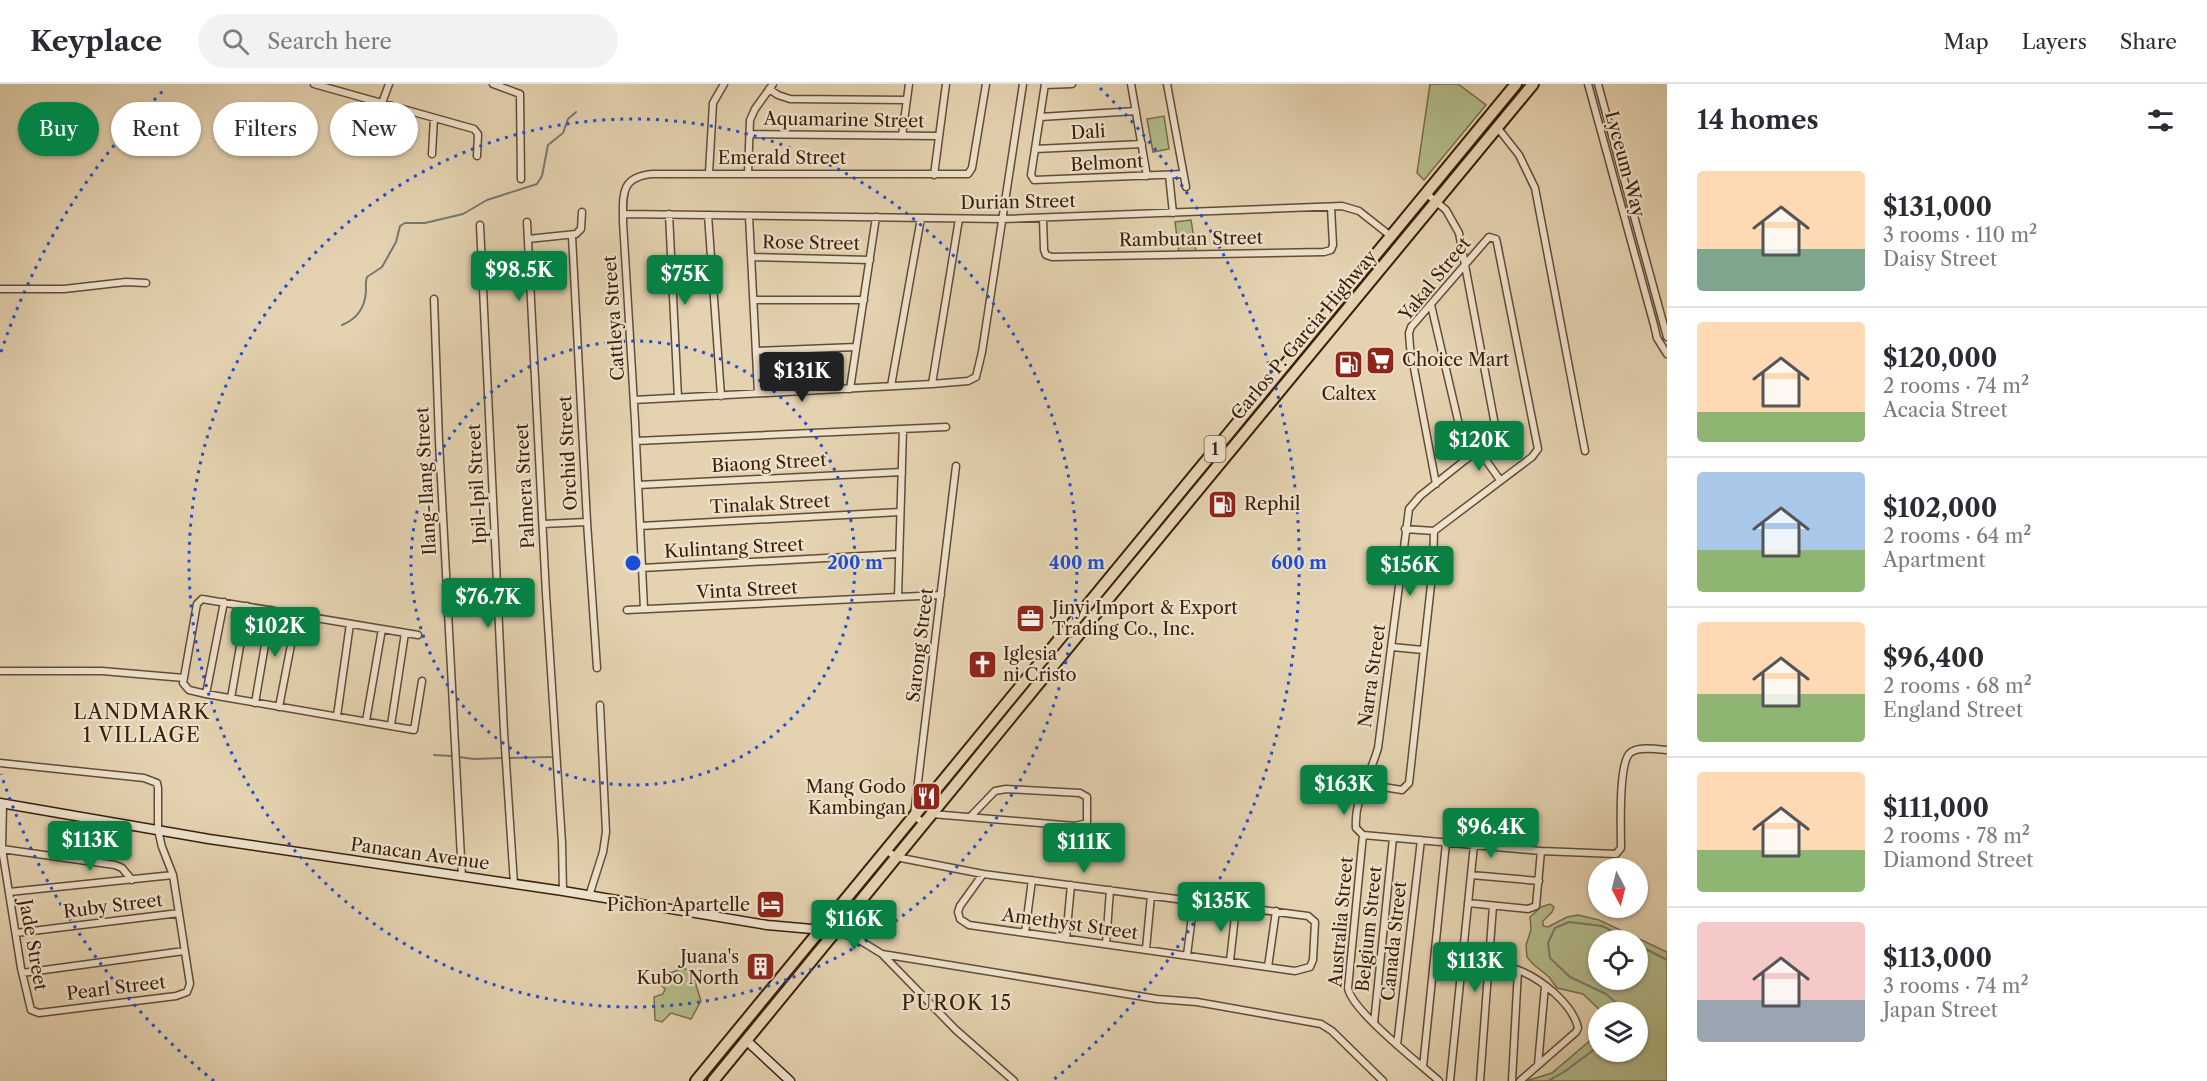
<!DOCTYPE html>
<meta charset="utf-8">
<style>
body{margin:0;font-family:"Libre Caslon Text",serif;background:#f2f2f3;color:#2b2b33;height:100vh;display:flex;flex-direction:column;font-size:22px;white-space:nowrap}
*{box-sizing:border-box;margin:0}
p{font-size:20px;color:#7c7c81}
.icon{flex:none;width:33px;height:33px;fill:none;stroke:currentColor;stroke-width:2;stroke-linecap:round;stroke-linejoin:round}
.map{position:relative;flex:1;overflow:hidden}
.panel{display:flex;flex-direction:column;background:#fff;width:540px}
.panel>*{flex:none}
.guide{position:absolute;left:18px;top:18px;width:570px;height:54px;display:flex;gap:12px}
.needle{width:39px;rotate:173deg}
.controls{position:absolute;left:1588px;top:774px;display:grid;gap:12px}
.controls a{display:grid;place-items:center;width:60px;height:60px;border-radius:50%;background:#fff;box-shadow:0 2px 4px #0004;font-size:30px}
.price{position:absolute;translate:-50% -51px;padding:0 14px;border-radius:6px;background:#0b8043;color:#fff;font-size:20px;line-height:39px;filter:drop-shadow(0 2px 3px #0008)}
.price::after{content:'';position:absolute;left:50%;top:36px;width:18px;height:14px;margin-left:-9px;background:inherit;clip-path:polygon(0 0,100% 0,50% 100%)}
.price.selected{background:#222;color:#fff}
ul{padding:0;list-style:none}
li{display:flex;align-items:center;gap:18px;height:150px;padding:0 30px}
li+li{border-top:2px solid #e1e1e2}
li span{display:grid;place-items:center;flex:none;width:168px;height:120px;border-radius:6px;color:#555}
li>.icon{margin-inline-start:auto}
span .icon{width:72px;height:72px;fill:#fffc;stroke-width:1}
li b{font-size:26px}
h2{display:flex;justify-content:space-between;align-items:center;height:72px;padding:0 30px;font-size:26px}
.tag{padding:0 21px;border-radius:27px;background:#fff;box-shadow:0 2px 4px #0004;font-size:21px;line-height:54px}
.tag.selected{background:#0b8043;color:#fff}
header{display:flex;align-items:center;gap:36px;box-sizing:border-box;height:84px;padding:0 30px;background:#fff;border-bottom:2px solid #e1e1e2}
header strong{font-size:28px}
nav{display:flex;gap:33px;margin-inline-start:auto;font-size:21px}
.search{width:420px;height:54px;background:#f2f2f3;display:flex;align-items:center;gap:15px;box-sizing:border-box;padding:0 21px;border-radius:33px;color:#7c7c81;font-size:22px}
main{display:flex;flex:1;min-height:0}
.map>svg:first-child{display:block}
.green{fill:#b4bc8b;stroke:#786d4a;stroke-width:1.5;fill-rule:evenodd}
.lines{fill:none;stroke-linecap:round;stroke-linejoin:round}
.stream{stroke:#767872;stroke-width:2}
.street-casing{stroke:#664b34;stroke-width:9}
.secondary-casing{stroke:#3c1e0a;stroke-width:11}
.highway-casing{stroke:#3c1e0a;stroke-width:14}
.street{stroke:#ede2cc;stroke-width:6}
.secondary{stroke:#ede2cc;stroke-width:8}
.highway{stroke:#e4d2b0;stroke-width:10}
.ring{fill:none;stroke:#1d4ed8;stroke-width:3;stroke-dasharray:3 6}
.labels{text-anchor:middle;stroke-width:4.5;stroke-linejoin:round;paint-order:stroke}
.shield{fill:#ede2cc;stroke:#715944;stroke-width:1.5}
.shield-label{font-size:16px;font-weight:bold;fill:#3c1e0a}
.street-label{font-size:18px;fill:#3c1e0a;stroke:#ede2cc}
.poi-label{font-size:18px;fill:#3c1e0a;stroke:#ede2cc;text-anchor:start}
.neighbourhood-label{font-size:20px;letter-spacing:1.5px;fill:#3c1e0a;stroke:#ede2cc}
.centre{fill:#1d4ed8;stroke:#ede2cc;stroke-width:3}
.ring-label{font-size:18px;text-anchor:middle;font-weight:bold;fill:#1d4ed8;stroke:#ede2cc;stroke-width:4.5;stroke-linejoin:round;paint-order:stroke}
</style>
<header>
<strong>Keyplace</strong>
<div class="search"><svg class="icon" aria-label="search" viewBox="0 0 24 24"><circle cx="10" cy="10" r="6"/><path d="M15 15l6 6"/></svg>Search here</div>
<nav><a>Map</a><a>Layers</a><a>Share</a></nav>
</header>
<main>
<div class="map">
<svg width="1667" height="997" viewBox="0 0 1667 997">
<rect width="100%" height="100%" fill="#e4d2b0"/>
<filter id="stains"><feTurbulence type="fractalNoise" baseFrequency=".00333" numOctaves="4"/><feColorMatrix values="0 0 0 0 .2 0 0 0 0 .09 0 0 0 0 .02 0 0 0 .5 -.17"/></filter>
<radialGradient id="worn" r=".72"><stop offset=".6" stop-color="#630" stop-opacity="0"/><stop offset="1" stop-color="#630" stop-opacity=".3"/></radialGradient>
<path class="green" d="M1430,0H1458L1486,21L1424,96L1417,89Z
M1164,32L1169,65L1153,68L1147,35Z
M1191,136L1196,167L1179,169L1175,138Z
M1550,820L1554,823L1552,828L1543,837V842L1548,843L1567,833L1578,831L1599,836L1667,868V997H1526L1552,989L1593,954L1599,944V968H1638V928H1602L1583,910L1557,904L1549,893L1533,880L1527,873L1526,861L1531,846L1530,833L1541,823ZM1599,856H1638V896H1599Z
M683,884L692,888L701,917L691,935L671,929L662,938L655,936L654,913L663,910L665,905L659,899V890L673,888Z"/>
<g class="lines">
<path class="stream" d="M342,241C357,235 365,224 366,207C366,202 365,199 367,193L382,183L396,158L400,142L405,139H425L463,130L487,116L537,100L542,92L548,61L563,49L568,35L576,28
M434,671L452,672
M459,673L474,675L502,674
M509,674L551,673
M1638,861L1667,876
M1620,928V922L1606,910L1570,893L1550,874L1548,859L1555,844L1569,838L1602,842L1630,856
M1548,997L1564,988L1599,962"/>
<defs>
<path id="street" d="M314,0L474,45L478,50L477,72
M493,0L520,10L521,95
M1045,0L1031,91L1034,96L1183,90
M1131,0L1147,92
M1167,0L1186,103
M1588,0L1654,241L1657,254L1667,270
M1598,0L1667,253
M1045,1L1072,0
M769,5L778,11L790,15L907,16
M382,19L389,0
M1040,33L1136,27
M1497,43L1519,71L1535,104L1585,367
M749,50L938,52
M902,52L909,0
M1035,65L1142,60
M432,70L434,34
M709,89L713,19L724,0
M748,89L750,36L755,25L773,0
M934,91L946,0
M1169,91L1173,129
M1427,110L1446,126L1459,149L1495,341V349L1489,357L1420,412L1409,425L1378,664C1370,692 1354,715 1356,744L1363,751L1541,767L1616,770L1621,764C1621,746 1618,680 1630,669C1637,662 1657,665 1667,666
M623,130L1002,135L1342,122L1359,127L1392,153
M669,130L678,314
M708,131L721,312
M749,132L758,309
M1043,134L1044,166L1046,171L1052,173L1324,168L1331,166L1333,161L1331,123
M527,138L546,510L562,759L563,807
M480,141L504,648L514,800
M572,152L587,438L597,584
M528,155L576,150L581,145L582,128
M751,173L870,176
M0,205H64L126,198L146,199
M434,215L439,357L462,793
M754,216H864
M1431,221L1467,375
M756,267L856,263
M932,300L959,135
M891,302L921,134
M850,305L876,133
M634,316L932,300L968,297L976,293L982,268L1023,0
M636,357L946,343
M1478,365L1500,396
M638,401L902,388
M543,440L587,438
M640,442L900,428
M1405,445L1434,447
M1434,447L1532,373L1538,365L1497,159L1496,155L1489,153L1411,243L1409,249L1410,263L1436,400
M642,484L899,470
M898,513L903,345
M644,525L635,337L623,138C623,111 620,93 652,90H968L972,84L986,0
M627,526L941,511
M418,551L202,515L197,520L183,599L189,606L206,610L414,646L422,597
M1392,563L1423,566
M0,587H102L184,594
M206,610L224,518
M231,614L247,522
M255,619L271,526
M279,623L297,530
M337,632L350,540
M366,637L382,545
M391,641L405,549
M0,679L144,694L157,699L158,704V746L162,763L173,791L190,900L187,908L176,912L39,929L31,926L21,884L2,765L3,720
M1364,700L1402,706L1409,699L1433,483L1434,447
M932,730L1075,742L1087,739V713L1080,709L1006,705L995,707L970,733
M923,739L914,731L956,382
M1363,751L1348,904C1351,926 1420,980 1439,997
M2,765L115,781L122,784L132,796
M886,766L896,773L983,790L1308,832L1315,838L1313,876L1310,883L1295,887L969,841L960,835L958,828L960,822L983,790
M1471,791L1539,797
M9,808L173,791
M589,812L603,768L606,748L600,621
M1468,819L1528,825L1536,822L1541,767
M836,848L856,854L882,870L956,946L1014,997
M16,849L179,829
M1025,849L1032,796
M1066,855L1071,801
M1106,860L1110,806
M1146,865L1151,812
M882,870L1157,915L1197,918L1321,940L1332,947L1383,997
M1187,871L1194,817
M1230,877L1236,823
M1461,879C1480,880 1500,880 1518,886C1540,894 1573,920 1578,944L1576,948L1520,997
M1268,883L1276,827
M22,889L184,867
M1374,939L1393,754
M1397,961L1421,756
M1538,981L1545,902
M1423,983L1446,759
M1450,997L1474,761
M1480,997L1493,822
M1512,997L1518,886"/>
<path id="secondary" d="M0,719L209,755L563,807L767,841L835,847
M746,956L790,997"/>
<path id="highway" d="M696,997L1516,0
M713,997L1070,561L1533,0"/>
</defs>
<use href="#street" class="street-casing"/>
<use href="#secondary" class="secondary-casing"/>
<use href="#highway" class="highway-casing"/>
<use href="#street" class="street"/>
<use href="#secondary" class="secondary"/>
<use href="#highway" class="highway"/>
</g>
<g class="ring">
<circle cx="633" cy="479" r="222"/>
<circle cx="633" cy="479" r="444"/>
<path d="M214 997A666 666 0 0 1 1 690M1 268A666 666 0 0 1 166 4M1100 4A666 666 0 0 1 1052 997"/>
</g>
<defs>
<symbol id="supermarket-square" viewBox="-11 -11 22 22"><rect x="-9" y="-9" width="18" height="18" rx="4" fill="#8f2418" stroke="#ede2cc"/><path d="M-6-5.5h2.5l.6 2H6L4.5 2H-2.5L-4.4-4H-6ZM-1.5 3.2a1.3 1.3 0 1 0 .1 0ZM3 3.2a1.3 1.3 0 1 0 .1 0Z" fill="#fff"/></symbol>
<symbol id="fuel-square" viewBox="-11 -11 22 22"><rect x="-9" y="-9" width="18" height="18" rx="4" fill="#8f2418" stroke="#ede2cc"/><path d="M-5.5-6h7V0h2V4h1.3V-2.5L3-4.5l.8-.8L6-3V5H2.5V1h-1V6h-7ZM-4.2-4.7v3.2H.2V-4.7Z" fill="#fff"/></symbol>
<symbol id="office-square" viewBox="-11 -11 22 22"><rect x="-9" y="-9" width="18" height="18" rx="4" fill="#8f2418" stroke="#ede2cc"/><path d="M-6-3h4V-5.5h4V-3h4V5H-6ZM-1-4.5V-3h2v-1.5ZM-6 0V1H6V0Z" fill="#fff"/></symbol>
<symbol id="church-square" viewBox="-11 -11 22 22"><rect x="-9" y="-9" width="18" height="18" rx="4" fill="#8f2418" stroke="#ede2cc"/><path d="M-1.2-6h2.4v3.5h3.3v2.4h-3.3V6h-2.4V-.1h-3.3v-2.4h3.3Z" fill="#fff"/></symbol>
<symbol id="restaurant-square" viewBox="-11 -11 22 22"><rect x="-9" y="-9" width="18" height="18" rx="4" fill="#8f2418" stroke="#ede2cc"/><path d="M-5-6h1v4h1v-4h1v4h1v-4h1v5L-1.5 .5V6h-2V.5L-5-1ZM5-6V6H3V1.5H1.5Q1.5-4 5-6Z" fill="#fff"/></symbol>
<symbol id="hotel-square" viewBox="-11 -11 22 22"><rect x="-9" y="-9" width="18" height="18" rx="4" fill="#8f2418" stroke="#ede2cc"/><path d="M-6-4.5h1.5V1H6V5H4.5V3h-9V5H-6ZM-4 0a1.8 1.8 0 1 1 3.6 0ZM.5 0V-2.5h3Q6-2.5 6 0Z" fill="#fff"/></symbol>
<symbol id="building-square" viewBox="-11 -11 22 22"><rect x="-9" y="-9" width="18" height="18" rx="4" fill="#8f2418" stroke="#ede2cc"/><path d="M-4-6H4V6H1V3H-1V6H-4ZM-2.5-4.3h1.7v1.8h-1.7ZM.8-4.3h1.7v1.8H.8ZM-2.5-1h1.7V.8h-1.7ZM.8-1h1.7V.8H.8Z" fill="#fff"/></symbol>
</defs>
<g fill-rule="evenodd">
<use href="#supermarket-square" x="1364" y="260" width="33" height="33"/>
<use href="#fuel-square" x="1332" y="264" width="33" height="33"/>
<use href="#fuel-square" x="1206" y="404" width="33" height="33"/>
<use href="#office-square" x="1014" y="518" width="33" height="33"/>
<use href="#church-square" x="966" y="564" width="33" height="33"/>
<use href="#restaurant-square" x="910" y="696" width="33" height="33"/>
<use href="#hotel-square" x="754" y="804" width="33" height="33"/>
<use href="#building-square" x="744" y="866" width="33" height="33"/>
</g>
<g class="labels">
<rect class="shield" x="1204.5" y="352" width="21" height="26" rx="4.5"/>
<g class="shield-label">
<text x="1215" y="371">1</text>
</g>
<g class="street-label">
<text transform="translate(844 36) rotate(1)" y="6">Aquamarine Street</text>
<text transform="translate(1088 48) rotate(-3)" y="6">Dali</text>
<text x="782" y="80">Emerald Street</text>
<text transform="translate(1107 79) rotate(-3)" y="6">Belmont</text>
<text transform="translate(1625 80) rotate(75)" y="6">Lyceum Way</text>
<text transform="translate(1018 118) rotate(-1)" y="6">Durian Street</text>
<text transform="translate(1191 155) rotate(-1)" y="6">Rambutan Street</text>
<text transform="translate(811 159) rotate(1)" y="6">Rose Street</text>
<text transform="translate(1435 195) rotate(-51)" y="6">Yakal Street</text>
<text transform="translate(614 234) rotate(-94)" y="6">Cattleya Street</text>
<text transform="translate(1304 251) rotate(-50)" y="6">Carlos P. Garcia Highway</text>
<text transform="translate(568 369) rotate(-93)" y="6">Orchid Street</text>
<text transform="translate(769 379) rotate(-3)" y="6">Biaong Street</text>
<text transform="translate(426 397) rotate(-93)" y="6">Ilang-Ilang Street</text>
<text transform="translate(477 400) rotate(-93)" y="6">Ipil-Ipil Street</text>
<text transform="translate(525 402) rotate(-93)" y="6">Palmera Street</text>
<text transform="translate(770 420) rotate(-3)" y="6">Tinalak Street</text>
<text transform="translate(734 464) rotate(-3)" y="6">Kulintang Street</text>
<text transform="translate(747 506) rotate(-3)" y="6">Vinta Street</text>
<text transform="translate(920 561) rotate(-83)" y="6">Sarong Street</text>
<text transform="translate(1372 592) rotate(-82)" y="6">Narra Street</text>
<text transform="translate(420 770) rotate(8)" y="6">Panacan Avenue</text>
<text transform="translate(113 822) rotate(-7)" y="6">Ruby Street</text>
<text transform="translate(1341 838) rotate(-85)" y="6">Australia Street</text>
<text transform="translate(1070 840) rotate(8)" y="6">Amethyst Street</text>
<text transform="translate(1369 845) rotate(-84)" y="6">Belgium Street</text>
<text transform="translate(1394 857) rotate(-84)" y="6">Canada Street</text>
<text transform="translate(33 861) rotate(80)" y="6">Jade Street</text>
<text transform="translate(116 904) rotate(-7)" y="6">Pearl Street</text>
</g>
<g class="poi-label">
<text x="1402" y="282">Choice Mart</text>
<text x="1349" y="316" text-anchor="middle">Caltex</text>
<text x="1244" y="426">Rephil</text>
<text x="1052" y="530">Jinyi Import &amp; Export<tspan x="1052" dy="21">Trading Co., Inc.</tspan></text>
<text x="1003" y="576">Iglesia<tspan x="1003" dy="21">ni Cristo</tspan></text>
<text x="906" y="709" text-anchor="end">Mang Godo<tspan x="906" dy="21">Kambingan</tspan></text>
<text x="750" y="827" text-anchor="end">Pichon Apartelle</text>
<text x="739" y="879" text-anchor="end">Juana's<tspan x="739" dy="21">Kubo North</tspan></text>
</g>
<g class="neighbourhood-label">
<text x="142" y="635">LANDMARK<tspan x="142" dy="23">1 VILLAGE</tspan></text>
<text x="957" y="926">PUROK 15</text>
</g>
</g>
<circle cx="633" cy="479" r="9" class="centre"/>
<g class="ring-label">
<text x="855" y="485">200 m</text>
<text x="1077" y="485">400 m</text>
<text x="1299" y="485">600 m</text>
</g>
<rect width="100%" height="100%" filter="url(#stains)"/>
<rect width="100%" height="100%" fill="url(#worn)"/>
</svg>
<div class="controls">
<a><svg class="needle" viewBox="-14 -14 28 28"><path d="M0-13l5 13h-10z" fill="#e53935"/><path d="M0 13l5-13h-10z" fill="#7c7c81"/></svg></a>
<a><svg class="icon" aria-label="locate" viewBox="0 0 24 24"><circle cx="12" cy="12" r="6"/><path d="M12 2v4M12 18v4M2 12h4M18 12h4"/></svg></a>
<a><svg class="icon" aria-label="layers" viewBox="0 0 24 24"><path d="M12 4l9 5-9 5-9-5zM3 14l9 5 9-5"/></svg></a>
</div>
<b class="price" style="left:519px;top:218px">$98.5K</b>
<b class="price" style="left:685px;top:222px">$75K</b>
<b class="price selected" style="left:802px;top:319px">$131K</b>
<b class="price" style="left:1479px;top:388px">$120K</b>
<b class="price" style="left:1410px;top:513px">$156K</b>
<b class="price" style="left:488px;top:545px">$76.7K</b>
<b class="price" style="left:275px;top:574px">$102K</b>
<b class="price" style="left:1344px;top:732px">$163K</b>
<b class="price" style="left:1491px;top:775px">$96.4K</b>
<b class="price" style="left:90px;top:788px">$113K</b>
<b class="price" style="left:1084px;top:790px">$111K</b>
<b class="price" style="left:1221px;top:849px">$135K</b>
<b class="price" style="left:854px;top:867px">$116K</b>
<b class="price" style="left:1475px;top:909px">$113K</b>
<div class="guide">
<a class="tag selected">Buy</a>
<a class="tag">Rent</a>
<a class="tag">Filters</a>
<a class="tag">New</a>
</div>
</div>
<section class="panel">
<h2>14 homes<svg class="icon" aria-label="filters" viewBox="0 0 24 24"><path d="M4 7h16M4 17h16"/><circle cx="9" cy="7" r="2"/><circle cx="15" cy="17" r="2"/></svg></h2>
<ul>
<li><span style="background:linear-gradient(#ffd9b3 65%,#7fa58c 0)"><svg class="icon" aria-label="home" viewBox="0 0 24 24"><path d="M3 11l9-7 9 7M6 9v11h12V9"/></svg></span><div><b>$131,000</b><p>3 rooms · 110 m²</p><p>Daisy Street</p></div></li>
<li><span style="background:linear-gradient(#ffd9b3 75%,#8fb573 0)"><svg class="icon" aria-label="home" viewBox="0 0 24 24"><path d="M3 11l9-7 9 7M6 9v11h12V9"/></svg></span><div><b>$120,000</b><p>2 rooms · 74 m²</p><p>Acacia Street</p></div></li>
<li><span style="background:linear-gradient(#a9c7e8 65%,#8fb573 0)"><svg class="icon" aria-label="home" viewBox="0 0 24 24"><path d="M3 11l9-7 9 7M6 9v11h12V9"/></svg></span><div><b>$102,000</b><p>2 rooms · 64 m²</p><p>Apartment</p></div></li>
<li><span style="background:linear-gradient(#ffd9b3 60%,#8fb573 0)"><svg class="icon" aria-label="home" viewBox="0 0 24 24"><path d="M3 11l9-7 9 7M6 9v11h12V9"/></svg></span><div><b>$96,400</b><p>2 rooms · 68 m²</p><p>England Street</p></div></li>
<li><span style="background:linear-gradient(#ffd9b3 65%,#8fb573 0)"><svg class="icon" aria-label="home" viewBox="0 0 24 24"><path d="M3 11l9-7 9 7M6 9v11h12V9"/></svg></span><div><b>$111,000</b><p>2 rooms · 78 m²</p><p>Diamond Street</p></div></li>
<li><span style="background:linear-gradient(#f6c9c9 65%,#9aa5b1 0)"><svg class="icon" aria-label="home" viewBox="0 0 24 24"><path d="M3 11l9-7 9 7M6 9v11h12V9"/></svg></span><div><b>$113,000</b><p>3 rooms · 74 m²</p><p>Japan Street</p></div></li>
</ul>
</section>
</main>
